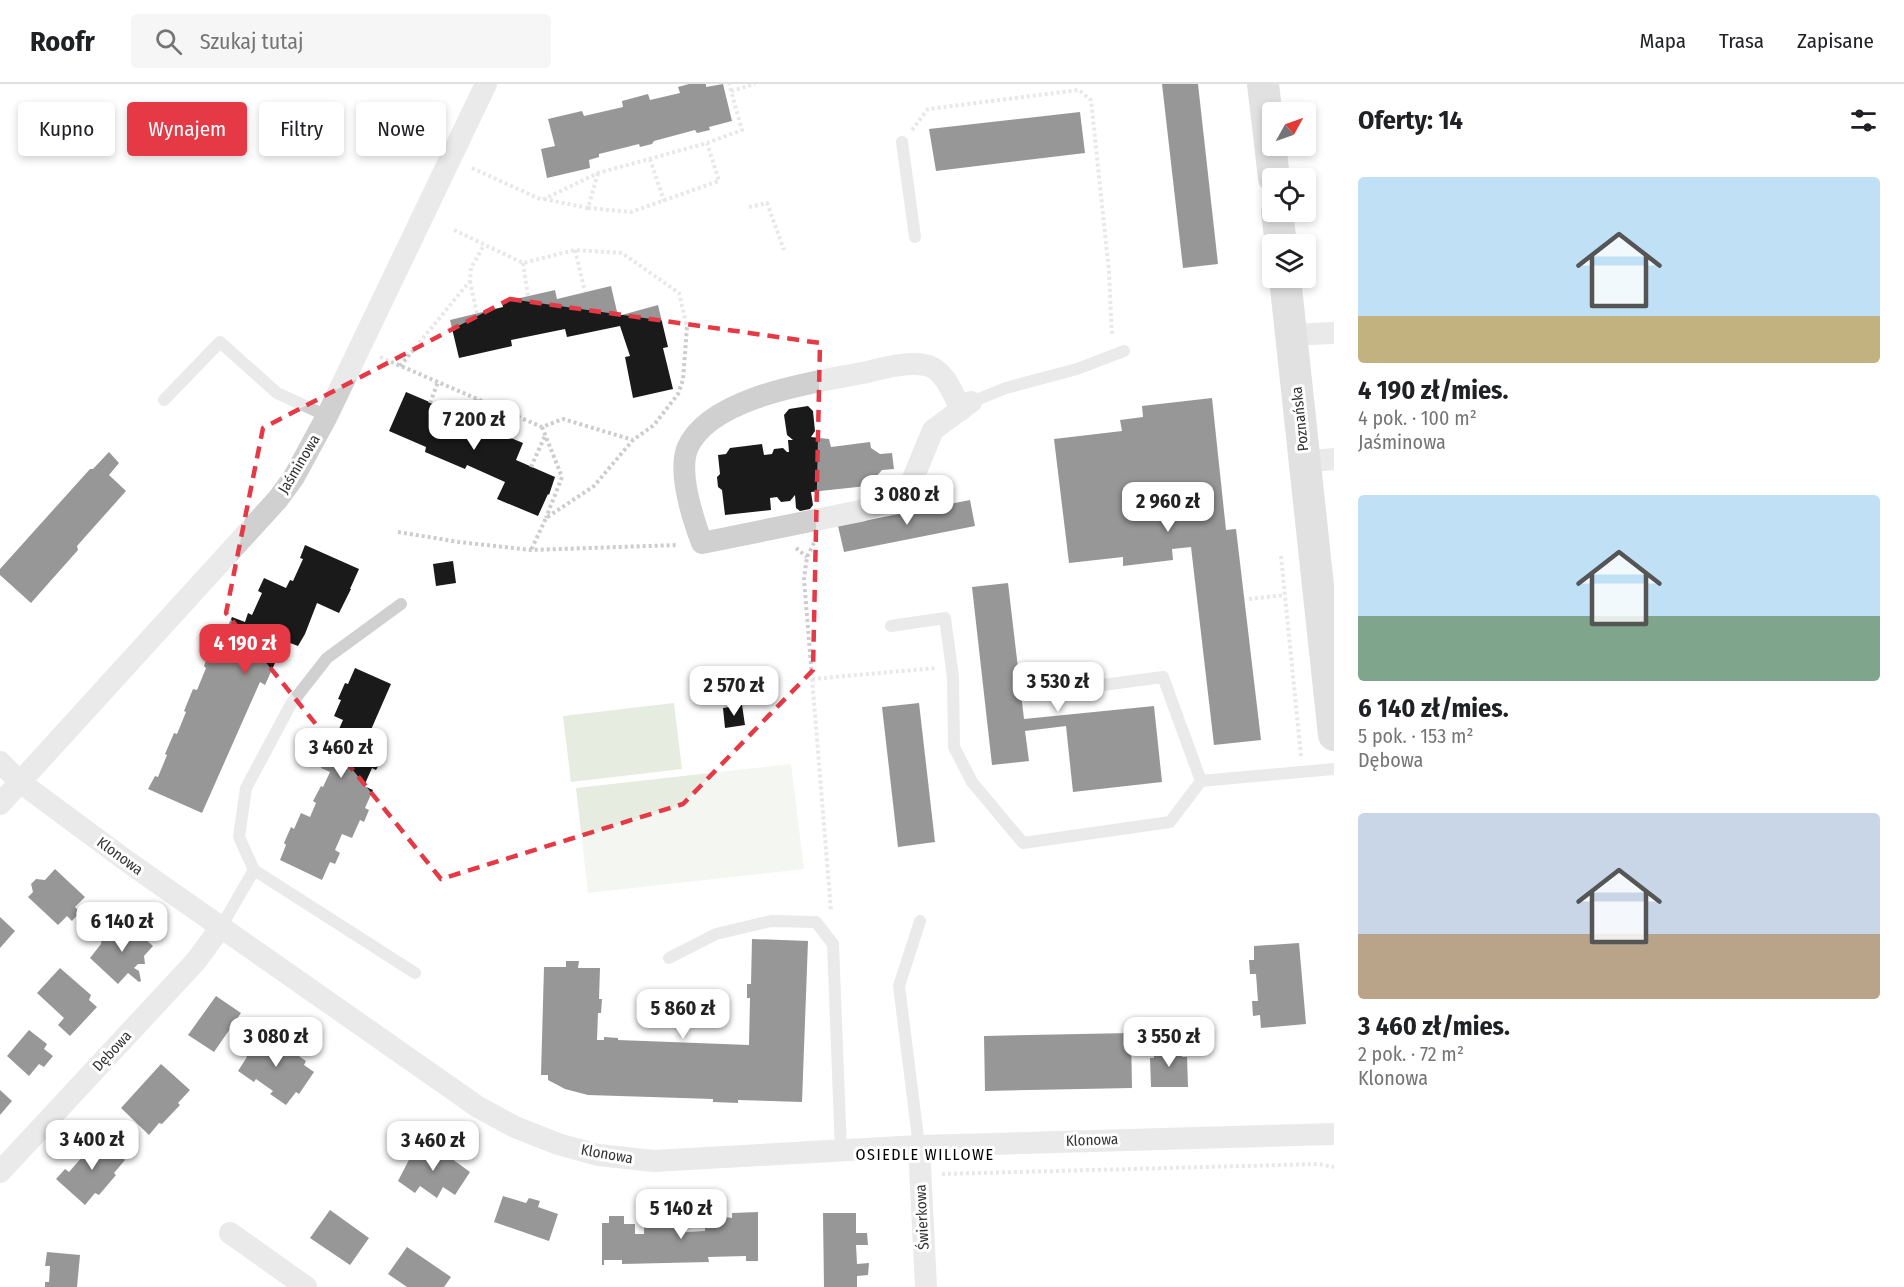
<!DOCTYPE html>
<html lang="pl">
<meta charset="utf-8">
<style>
body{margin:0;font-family:"Fira Sans Condensed",sans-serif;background:#f6f6f6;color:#202124;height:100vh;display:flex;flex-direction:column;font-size:22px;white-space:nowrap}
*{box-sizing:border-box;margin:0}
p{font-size:20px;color:#757577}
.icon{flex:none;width:33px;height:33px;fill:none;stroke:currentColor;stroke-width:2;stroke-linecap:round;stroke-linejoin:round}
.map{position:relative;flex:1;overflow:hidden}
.sheet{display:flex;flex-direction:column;background:#fff;width:570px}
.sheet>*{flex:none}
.top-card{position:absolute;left:18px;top:18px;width:570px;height:54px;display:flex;gap:12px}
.needle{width:39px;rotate:50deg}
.fabs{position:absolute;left:1262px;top:18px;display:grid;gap:12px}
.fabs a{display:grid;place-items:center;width:54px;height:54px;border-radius:6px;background:#fff;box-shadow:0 3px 9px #0003;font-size:30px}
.price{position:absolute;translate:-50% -51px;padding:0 14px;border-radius:12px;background:#fff;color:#222;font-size:20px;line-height:39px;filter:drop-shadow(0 2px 3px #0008)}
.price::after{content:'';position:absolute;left:50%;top:36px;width:18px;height:14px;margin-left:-9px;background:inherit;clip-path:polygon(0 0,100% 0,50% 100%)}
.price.current{background:#e63946;color:#fff}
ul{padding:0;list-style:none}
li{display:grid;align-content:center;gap:12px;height:318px;padding:0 24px}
li span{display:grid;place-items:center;height:186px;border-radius:6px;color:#555}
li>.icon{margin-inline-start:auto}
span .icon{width:108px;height:108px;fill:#fffc;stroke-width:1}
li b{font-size:26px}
h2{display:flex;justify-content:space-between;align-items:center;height:72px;padding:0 24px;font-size:26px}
.tag{padding:0 21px;border-radius:6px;background:#fff;box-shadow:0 3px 9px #0003;font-size:21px;line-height:54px}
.tag.current{background:#e63946;color:#fff}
header{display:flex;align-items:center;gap:36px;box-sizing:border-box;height:84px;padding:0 30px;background:#fff;border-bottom:2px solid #e0e0e0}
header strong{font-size:28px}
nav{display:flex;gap:33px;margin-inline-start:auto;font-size:21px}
.search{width:420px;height:54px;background:#f6f6f6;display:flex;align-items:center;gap:15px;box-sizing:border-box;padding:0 21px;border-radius:6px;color:#757577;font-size:22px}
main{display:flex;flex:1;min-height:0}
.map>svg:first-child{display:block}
.green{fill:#e6ecdf}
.building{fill:#1a1a1a}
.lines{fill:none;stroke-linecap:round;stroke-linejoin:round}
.path{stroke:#cdcdcd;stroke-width:4;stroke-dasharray:3 3;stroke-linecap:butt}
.lane{stroke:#d0d0d0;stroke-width:12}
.street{stroke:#d0d0d0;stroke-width:22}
.secondary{stroke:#bdbdbd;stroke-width:32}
.marked{fill:none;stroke:#e63946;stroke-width:4.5;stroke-dasharray:12 8;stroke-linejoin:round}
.labels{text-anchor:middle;stroke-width:6;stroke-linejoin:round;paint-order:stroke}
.street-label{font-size:15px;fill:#333;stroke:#fff}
.neighbourhood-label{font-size:16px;letter-spacing:1.5px;fill:#000;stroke:#fff}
</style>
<header>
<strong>Roofr</strong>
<div class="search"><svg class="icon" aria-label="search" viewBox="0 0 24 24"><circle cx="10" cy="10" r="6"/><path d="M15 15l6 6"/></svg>Szukaj tutaj</div>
<nav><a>Mapa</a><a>Trasa</a><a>Zapisane</a></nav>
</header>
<main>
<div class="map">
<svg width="1334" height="1203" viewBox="0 0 1334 1203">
<rect width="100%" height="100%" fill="#fff"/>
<path class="green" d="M674,619L682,685L571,698L563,632Z
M791,680L804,785L588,809L576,704Z"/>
<path class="building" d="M689,0H706V3L723,0L732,37L709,43L710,46L697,49L695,46L654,57L652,60L640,63L639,60L599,70V73L589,76L590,84L547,94L541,65L555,62L548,35L582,27L584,32L623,23L622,17L648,10L650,16L680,9L678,3Z
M1162,0H1198L1218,180L1183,184Z
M1080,28L1085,69L936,87L929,45Z
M611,202L618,232L658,221L668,263L663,264L673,305L633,314L625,273L630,272L620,242L567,253L565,245L511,256L512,262L459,274L450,236L503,223L502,218L555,206L557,215Z
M406,308L446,325L444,329L469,340L482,346L483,342L523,359L516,376L555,393L549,411L548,410L538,432L497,415L505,398L467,381L465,385L425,368L426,363L389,347Z
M1212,314L1226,446L1236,445L1261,656L1214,661L1191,463L1172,465L1173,476L1123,482V473L1069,479L1054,355L1122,347L1120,336L1143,333L1142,322Z
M808,322L813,327L815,347L811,353L829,355L831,363L870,358L871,364L880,370L892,369L894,385L882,386L875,394L876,401L811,408L813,421L810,425L800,427L796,424L795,411L790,417L781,418L777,413L770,414L771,426L725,431L722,406L718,403L717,393L720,390L718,371L726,370L730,364L762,360L764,371L772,370L774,365L783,364L787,368H789L788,356H793L787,351L784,331L789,325Z
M109,368L119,379L109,391L126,407L77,462L78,466L31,519L0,491V485L90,385H93Z
M970,416L975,442L844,468L838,442Z
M305,461L359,485L350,505H351L339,529L317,519L305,550L298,562L285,557L265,601L260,598L202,729L148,705L155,692L158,693L167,671L165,670L174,649L177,650L186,628L184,627L193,605L197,606L206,584L204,582L207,574L212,576L216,568L219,569L229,547L226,546L232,533L245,538L248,529L252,531L262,509L258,507L264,494L286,504L290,496L293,497L303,475L300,474Z
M453,477L456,499L436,502L433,480Z
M1008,499L1024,635L1154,622L1162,698L1073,708L1066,642L1025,647L1029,677L992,681L972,503Z
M355,584L391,600L370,648L385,655L378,673L382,675L376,686L372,684L364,702L373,706L365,724L369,726L364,738L360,736L352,754L342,750L335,766L340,769L335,780L330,778L322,796L280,776L286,761L284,759L291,743L294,745L301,729L310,733L316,719L313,717L321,702L323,703L330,688L321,684L329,667L326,666L333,650L336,652L343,636L334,632L341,616L338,615L345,599L348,600Z
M919,619L935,758L898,763L882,623Z
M742,621L745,641L725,644L723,624Z
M55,785L85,813L75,823L80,828L72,837L67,832L58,841L28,813L33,808L31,800L36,795L45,796Z
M0,833L15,847L0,864Z
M123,835L153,862L144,872L145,880H138L134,884L139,887L141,897L139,898L128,889L118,900L90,874L101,860L102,853L106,849H112Z
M752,855L808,857L802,1018L738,1016V1019L713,1018V1015L588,1011L565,1005L548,996V991H541L544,883H566V877H579L578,884H600L599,915H602L601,929H598L597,956H604V953L618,954V956L749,961L750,914H747V900H751Z
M1299,859L1306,940L1261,944L1260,931L1253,932L1252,917H1258L1256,890H1250L1249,876H1254V862Z
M60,884L91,911L89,916L97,923L70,952L58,941L64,934L37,909Z
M216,912L241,929L214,968L188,951Z
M29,946L47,960L44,965L53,972L44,983L39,980L29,992L7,972Z
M260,949L271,957L273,954L306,977L304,981L314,988L299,1010L296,1008L286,1021L270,1010L273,1007L256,995L254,998L238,987L247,973L245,971Z
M1131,949L1132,1004L985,1007L984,952Z
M1154,962H1182V973H1187L1188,1003H1151L1150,974H1154Z
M161,980L190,1006L178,1019L180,1021L162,1040L159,1039L149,1051L121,1024Z
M0,1006L12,1017L0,1031Z
M96,1051L125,1076L114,1089L116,1091L99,1111L95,1109L85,1121L56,1095L65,1085L69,1088L90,1064L87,1061Z
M426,1056L470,1088L455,1111L443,1103L437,1114L420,1102L415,1109L398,1097L413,1068L418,1067Z
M503,1112L526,1119L529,1114L540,1117L538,1123L558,1130L549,1157L494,1138Z
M330,1126L369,1154L350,1181L310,1154Z
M758,1128V1177H746V1172L708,1173L709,1178L622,1180V1176H604V1181H602V1139H609V1132H624V1140H635V1150H644V1132L658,1131V1135L671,1134V1131L685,1130L686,1148L705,1147V1130H720V1132L732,1134V1129Z
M823,1129H856V1149H867L868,1161H856L857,1180L869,1179L868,1191L857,1192V1203H824Z
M407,1163L451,1193L444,1203H407L388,1190Z
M47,1168L80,1171L77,1203H45V1198H49L50,1182H45Z"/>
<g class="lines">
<path class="path" d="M731,7L755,0
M912,46L928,25L1079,6L1091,16L1109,188L1112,252
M650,75L664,117
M472,84L542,116L598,89L707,59L742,46L729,0
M544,115L588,124L598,89
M749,123L767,119L784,166
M588,124L631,128L719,97L707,59
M454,146L523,179L575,166L622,169L679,209L687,243L683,296L678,310L654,341L633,356L594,402L546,434L531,466
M575,166L585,208
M523,179L528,212
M470,197L477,230
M380,273L542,343L563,335L633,356
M400,282L470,197L471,184L484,161
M430,319L438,298
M469,340L477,315
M542,343L562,393L546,434
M508,353L515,332
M531,383L545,352
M398,448L459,458L531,466L678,461
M814,459L807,473L804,495L831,827
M796,464L807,473
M1281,472L1301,672
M1249,515L1285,511
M812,595L936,584
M942,1090L1319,1080L1334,1083"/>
<path class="lane" d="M902,58L915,153
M164,316L220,258L277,309L327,332
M971,318L1006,304L1077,285L1124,267
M891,542L945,534L953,593L954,663L972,698L1023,759L1170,738L1201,697L1163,593L1035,610
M1201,697L1334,685
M254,786L239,753L246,704L291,620L327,574L401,520
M221,843L254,786L415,889
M669,874L716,850L771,837L816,838L833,860L841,1067
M919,1062L899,902L920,837"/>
<path class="street" d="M1291,251L1334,249
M961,326C954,311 944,284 925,281C904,277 878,286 857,290C809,299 708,314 687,365C678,391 693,435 702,459L860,427L887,418L912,397L933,346L971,318
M1305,378L1334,375
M0,678L20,698L128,778L478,1023L515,1043L558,1060L598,1071L654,1077L919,1062L1334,1050
M0,720L278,415L294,393L327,332L486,0
M919,1062L926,1203
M0,1088L196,877L221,843
M230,1149L306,1203"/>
<path class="secondary" d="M1263,0L1274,94
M1277,128L1281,160
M1285,194L1334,651"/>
</g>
<path d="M0 0H1334V1203H0ZM510,215L820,259L813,586L683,720L441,795L226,529L263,344Z" fill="#fff" fill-opacity=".55" fill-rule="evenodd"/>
<path class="marked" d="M510,215L820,259L813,586L683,720L441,795L226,529L263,344Z"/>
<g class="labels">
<g class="street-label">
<text transform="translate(1300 335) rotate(-96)" y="5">Poznańska</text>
<text transform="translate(299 380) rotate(-59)" y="5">Jaśminowa</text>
<text transform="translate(120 772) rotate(36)" y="5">Klonowa</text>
<text transform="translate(112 967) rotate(-47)" y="5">Dębowa</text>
<text transform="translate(1092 1056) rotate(-2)" y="5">Klonowa</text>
<text transform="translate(607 1070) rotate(10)" y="5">Klonowa</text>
<text transform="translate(922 1133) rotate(-93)" y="5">Świerkowa</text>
</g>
<g class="neighbourhood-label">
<text x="925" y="1076">OSIEDLE WILLOWE</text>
</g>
</g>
</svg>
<div class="fabs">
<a><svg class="needle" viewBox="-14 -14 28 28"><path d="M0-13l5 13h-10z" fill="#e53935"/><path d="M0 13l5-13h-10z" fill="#757577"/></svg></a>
<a><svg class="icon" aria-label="locate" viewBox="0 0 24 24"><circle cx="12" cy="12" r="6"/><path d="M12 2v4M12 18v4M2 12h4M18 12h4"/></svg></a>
<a><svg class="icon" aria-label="layers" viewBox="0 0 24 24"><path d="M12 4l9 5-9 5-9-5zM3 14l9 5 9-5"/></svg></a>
</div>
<b class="price" style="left:474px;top:367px">7 200 zł</b>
<b class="price" style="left:907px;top:442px">3 080 zł</b>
<b class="price" style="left:1168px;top:449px">2 960 zł</b>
<b class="price current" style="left:245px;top:591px">4 190 zł</b>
<b class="price" style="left:1058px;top:629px">3 530 zł</b>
<b class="price" style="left:734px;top:633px">2 570 zł</b>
<b class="price" style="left:341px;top:695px">3 460 zł</b>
<b class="price" style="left:122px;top:869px">6 140 zł</b>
<b class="price" style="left:683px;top:956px">5 860 zł</b>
<b class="price" style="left:276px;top:984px">3 080 zł</b>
<b class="price" style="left:1169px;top:984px">3 550 zł</b>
<b class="price" style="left:92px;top:1087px">3 400 zł</b>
<b class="price" style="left:433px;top:1088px">3 460 zł</b>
<b class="price" style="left:681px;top:1156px">5 140 zł</b>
<div class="top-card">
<a class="tag">Kupno</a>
<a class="tag current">Wynajem</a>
<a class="tag">Filtry</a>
<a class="tag">Nowe</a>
</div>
</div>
<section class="sheet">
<h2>Oferty: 14<svg class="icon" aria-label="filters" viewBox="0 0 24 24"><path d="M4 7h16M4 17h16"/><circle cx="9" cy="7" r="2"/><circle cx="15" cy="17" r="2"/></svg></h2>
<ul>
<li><span style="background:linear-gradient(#bfe0f5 75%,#c2b280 0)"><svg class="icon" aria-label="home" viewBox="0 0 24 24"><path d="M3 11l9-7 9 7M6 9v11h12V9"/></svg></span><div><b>4 190 zł/mies.</b><p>4 pok. · 100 m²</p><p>Jaśminowa</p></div></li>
<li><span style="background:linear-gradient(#bfe0f5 65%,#7fa58c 0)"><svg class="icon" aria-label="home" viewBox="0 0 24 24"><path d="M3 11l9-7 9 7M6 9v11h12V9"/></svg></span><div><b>6 140 zł/mies.</b><p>5 pok. · 153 m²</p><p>Dębowa</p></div></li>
<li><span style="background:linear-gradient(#c9d6e8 65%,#b9a48a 0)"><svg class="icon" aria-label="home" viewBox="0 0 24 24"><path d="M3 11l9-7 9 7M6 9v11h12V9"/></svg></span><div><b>3 460 zł/mies.</b><p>2 pok. · 72 m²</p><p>Klonowa</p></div></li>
</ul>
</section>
</main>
